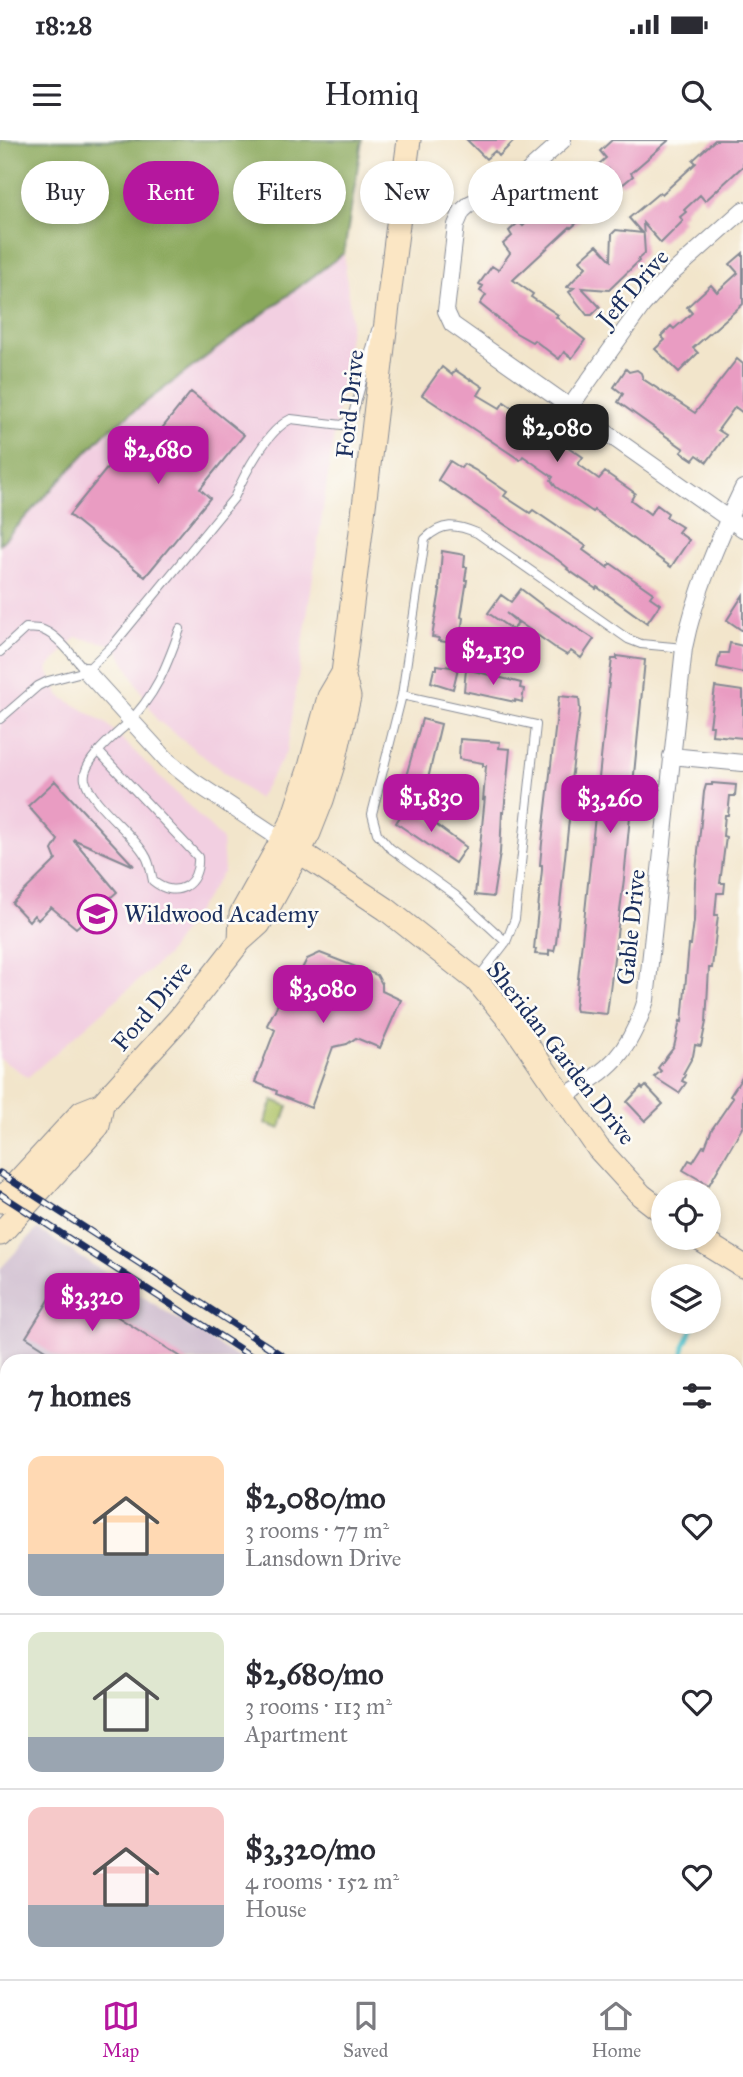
<!DOCTYPE html>
<meta charset="utf-8">
<style>
body{margin:0;font-family:"IM FELL Great Primer",serif;background:#f2f2f3;color:#2b2b33;height:100vh;display:flex;flex-direction:column;font-size:26px;white-space:nowrap}
*{box-sizing:border-box;margin:0}
p{font-size:23px;color:#7c7c81}
.icon{flex:none;width:38px;height:38px;fill:none;stroke:currentColor;stroke-width:2;stroke-linecap:round;stroke-linejoin:round}
.map{position:relative;flex:1;overflow:hidden}
.details{position:absolute;left:0px;top:1214px;width:744px;height:625px;display:flex;flex-direction:column;background:#fff;border-radius:21px 21px 0 0;box-shadow:0 4px 10px #0003}
.details>*{flex:none}
.guide{position:absolute;left:21px;top:21px;width:702px;height:63px;display:flex;gap:14px}
.tools{position:absolute;left:651px;top:1040px;display:grid;gap:14px}
.tools a{display:grid;place-items:center;width:70px;height:70px;border-radius:50%;background:#fff;box-shadow:0 4px 10px #0003;font-size:35px}
.price{position:absolute;translate:-50% -60px;padding:0 16px;border-radius:14px;background:#b5179e;color:#fff;font-size:23px;line-height:46px;filter:drop-shadow(0 2px 4px #0008)}
.price::after{content:'';position:absolute;left:50%;top:42px;width:21px;height:16px;margin-left:-10px;background:inherit;clip-path:polygon(0 0,100% 0,50% 100%)}
.price.current{background:#222;color:#fff}
ul{padding:0;list-style:none}
li{display:flex;align-items:center;gap:21px;height:175px;padding:0 28px}
li+li{border-top:2px solid #e1e1e2}
li span{display:grid;place-items:center;flex:none;width:196px;height:140px;border-radius:14px;color:#555}
li>.icon{margin-inline-start:auto}
span .icon{width:84px;height:84px;fill:#fffc;stroke-width:1}
li b{font-size:30px}
h2{display:flex;justify-content:space-between;align-items:center;height:84px;padding:0 28px;font-size:30px}
.tag{padding:0 24px;border-radius:32px;background:#fff;box-shadow:0 4px 10px #0003;font-size:24px;line-height:63px}
.tag.current{background:#b5179e;color:#fff}
.status{display:flex;justify-content:space-between;align-items:center;height:49px;padding:0 35px;background:#fff;direction:ltr}
.status svg{height:19px;fill:currentColor}
header{display:flex;justify-content:space-between;align-items:center;height:91px;padding:0 28px;background:#fff;font-size:32px;font-weight:600}
.menu{display:flex;justify-content:space-around;align-items:center;height:98px;border-top:2px solid #e1e1e2;background:#fff;font-size:19px;color:#7c7c81}
.menu a{display:grid;justify-items:center;gap:4px}
.menu .current{color:#b5179e}
.map>svg:first-child{display:block}
.built{fill:#f2cfe1}
.industrial{fill:#cfbdcf}
.green{fill:#aec266;stroke:#647862;stroke-width:2}
.forest{fill:#8aa85b;stroke:#526c5c;stroke-width:2}
.lines{fill:none;stroke-linecap:round;stroke-linejoin:round}
.stream{stroke:#59c6d0;stroke-width:4.5}
.building{fill:#e99cc2}
.lane-casing{stroke:#868a94;stroke-width:10}
.street-casing{stroke:#868a94;stroke-width:18}
.secondary-casing{stroke:#868a94;stroke-width:25}
.primary-casing{stroke:#868a94;stroke-width:29}
.lane{stroke:#fff;stroke-width:8}
.street{stroke:#fff;stroke-width:16}
.secondary{stroke:#fbe6c4;stroke-width:23}
.primary{stroke:#f6c16b;stroke-width:26}
.rail-casing{stroke:#1b2f5e;stroke-width:7}
.rail{stroke:#fdfcf7;stroke-width:4.5;stroke-dasharray:13;stroke-linecap:butt}
.labels{text-anchor:middle;stroke-width:5;stroke-linejoin:round;paint-order:stroke}
.street-label{font-size:24px;fill:#1b2f5e;stroke:#fdfcf7}
.poi-label{font-size:24px;fill:#1b2f5e;stroke:#fdfcf7;text-anchor:start}
</style>
<div class="status"><b>18:28</b><svg viewBox="0 0 49 12"><path d="M0 12V9h3v3zM5 12V6h3v6zM10 12V3h3v9zM15 12V0h3v12zM26 1h20v11H26zM47 4h2v5h-2z"/></svg></div>
<header><svg class="icon" aria-label="menu" viewBox="0 0 24 24"><path d="M4 6h16M4 12h16M4 18h16"/></svg>Homiq<svg class="icon" aria-label="search" viewBox="0 0 24 24"><circle cx="10" cy="10" r="6"/><path d="M15 15l6 6"/></svg></header>
<div class="map">
<svg width="743" height="1839" viewBox="0 0 743 1839">
<rect width="100%" height="100%" fill="#fdfcf7"/>
<filter id="ink" filterUnits="userSpaceOnUse"><feTurbulence type="fractalNoise" baseFrequency=".0143" numOctaves="2"/><feDisplacementMap in="SourceGraphic" scale="14" xChannelSelector="R" yChannelSelector="G"/><feConvolveMatrix kernelMatrix="1 2 1 2 8 2 1 2 1" color-interpolation-filters="sRGB"/></filter>
<filter id="wash" filterUnits="userSpaceOnUse"><feTurbulence type="fractalNoise" baseFrequency=".00686" numOctaves="4" result="noise"/><feDisplacementMap in="SourceGraphic" scale="28" xChannelSelector="R" yChannelSelector="G"/><feGaussianBlur stdDeviation="1.57" result="paint"/><feColorMatrix in="noise" values="0 0 0 0 0 0 0 0 0 0 0 0 0 0 0 0 0 1.4 0 .05"/><feComposite in="paint" operator="in"/></filter>
<g filter="url(#wash)">
<rect width="100%" height="100%" fill="#f2e5cb"/>
<path class="built" d="M344,113L351,181L287,611L258,659L157,580L115,505L76,497L47,529L60,556L107,584L222,699L224,731L166,816L28,937L0,919V404L105,293Z
M0,1384L7,1388V1488L0,1495Z"/>
<path class="industrial" d="M37,1089L243,1221L7,1222V1312L0,1307V1129Z
M7,1488V1832H566L559,1839H0V1495Z
M737,1556L743,1560V1839H686L678,1832H737Z"/>
<path class="green" d="M273,960L288,966L280,989L265,983Z"/>
<path class="forest" d="M0,0H362L344,113L105,293L0,404Z"/>
<g class="lines">
<path class="stream" d="M683,1222L684,1206L696,1181
M737,1317L743,1322"/>
</g>
<g id="blocks">
<path class="building" d="M467,0H515L499,16L495,11L486,19Z
M612,0H669L631,33L633,36L622,45L609,30V57L603,63H599L571,88L570,87L513,140L533,154L531,157L558,175L556,177L585,200L572,218L564,212L559,219L534,200L532,202L516,193L480,164L486,155L480,151L483,146L479,144L492,126L498,130L510,113L503,104L512,96L509,91L519,82L523,86L557,54L555,51L565,41L567,44L581,31L585,36L606,18L600,11Z
M715,0H743V26L705,61L700,55L684,70L686,72L680,77L683,81L661,103L643,83L645,113L638,119L639,121L609,150L582,148L600,167L592,175H587L569,152L574,148L567,147L586,127L580,120L597,105L611,120L612,94L616,90L642,93L629,78L660,52L662,54L696,23L693,20Z
M743,113V164L693,208L698,213L679,232L655,209L665,200L661,196L671,186L674,189L692,173L687,167L711,145L717,152L738,133L730,124Z
M737,219L743,224V273L735,267L718,290L726,295L707,322L697,315L693,320L681,312L684,309L618,262L623,254L614,247L626,229L629,232L637,230L641,233L643,239L695,273Z
M442,227L452,235L455,230L470,240L471,239L483,247L478,255L500,268L504,262L533,282L528,288L547,301L550,297L555,298L571,309L583,317L578,324L599,339L605,332L635,353L631,360L650,374L657,365L668,373L666,377L682,387L678,392L689,400L671,427L594,370L593,372L556,347L551,340L553,337L523,316L520,320L422,255Z
M191,252L244,295L200,349L210,358L145,437L69,375L118,315L132,326Z
M450,321L461,328L464,324L475,330L507,352L504,356L530,373L533,370L586,406L583,410L608,428L610,423L653,453L650,457L660,464L647,483L597,447L596,449L567,429L568,428L558,420L438,340Z
M442,411L465,415L464,427H467L465,440H467L461,477L463,478L461,492L456,491L454,503L438,501L439,498L432,497L440,450H439Z
M521,449L542,465L594,499L581,518L571,511L567,515L557,509L506,473L518,483L513,490L488,473L501,455L511,462Z
M743,455V491L727,480Z
M730,503L743,506V533L717,527L720,513H728Z
M617,516L645,520L624,739L607,874L576,871L575,868L609,542L612,519H617Z
M437,525L458,528L453,549L431,542L434,529H437Z
M466,529L521,543L520,548L524,549L522,562L515,560V562L464,551Z
M715,547L743,551V598L712,595L713,586H710Z
M559,556L579,558L580,570L571,640L570,651H572L556,803L554,811L549,810V815L535,814L536,809H534L542,730V725H540L542,703Z
M422,579L441,584L427,643L425,642L422,653L403,647Z
M460,599L500,602L499,608L510,609L504,672H502L500,713L493,757L475,755L485,657L483,661L486,626H483V623L459,619Z
M55,641L134,726L73,699L117,752L76,788L51,767L38,780L34,775L29,781L12,763L56,720L52,710L58,700L28,666Z
M712,643L736,645L735,656H730L728,675H725L723,696L726,697L720,743H725L724,753H717L715,775H718L712,828H709L706,882L701,906L695,905L693,916L683,934L685,935L682,941L686,943L679,953L654,937L661,931L658,928L674,907L680,881L682,882L689,805H691L694,781L695,741L704,652L706,645H712Z
M408,664L466,707L455,723L396,683Z
M320,813L377,835L382,844V851L401,860L380,908L356,898L347,904L333,907L311,968L276,954L277,951L255,942L275,890L267,885L279,862L284,864L307,819Z
M743,936V986L709,1045L683,1030L689,1020L693,1022L703,1006L705,1007L712,989L733,958L730,956Z
M646,946L663,964L645,981L627,962L641,947L643,949Z
M61,1141L189,1222H65L26,1197Z"/>
</g>
</g>
<g filter="url(#ink)">
<use href="#blocks" fill-opacity="0" stroke="#868a94" stroke-width="2"/>
<g class="lines">
<defs>
<path id="lane" d="M0,512L26,488C31,489 38,488 43,490C60,497 74,518 86,531
M402,555L536,585L515,779L506,802L455,755L390,708L377,693L372,674L402,555L425,399C442,382 456,384 477,393L628,499L641,504L684,508
M0,579L38,546L48,541L86,531L114,504L234,358C244,335 267,290 291,279L342,285L352,278L376,190
M99,612L198,717C200,745 176,760 153,741C151,733 150,722 145,715C132,692 92,665 85,640C81,623 113,597 125,586C156,555 166,528 180,489
M478,838L506,802
M0,1418L7,1423
M0,1461L7,1455
M737,1664L743,1658
M737,1824L743,1831
M362,1832L370,1839
M438,1832L435,1836L439,1839
M235,1839L236,1832
M329,1839V1832
M489,1839L496,1832"/>
<path id="street" d="M563,0L513,45L496,55L471,63L462,71L456,85L446,171L452,184L743,389
M570,267L642,166L670,135L743,70
M86,531L168,621L193,641L282,700
M671,616L743,623
M564,956C611,929 629,914 646,860L684,508C695,453 719,398 743,348"/>
<path id="secondary" d="M282,700L386,769L476,840L515,887L598,1008L641,1055L663,1072
M240,801L241,774L291,684L310,627L329,557L343,533
M0,1061L82,972L102,964L179,879L240,801L259,784L309,693L322,660L335,618L349,557L343,533C367,355 385,177 409,0
M0,1094L98,986L102,964
M696,1097L743,1126"/>
<path id="primary" d="M0,1331L7,1336
M0,1355L7,1356
M648,1832L656,1839"/>
</defs>
<use href="#lane" class="lane-casing"/>
<use href="#street" class="street-casing"/>
<use href="#secondary" class="secondary-casing"/>
<use href="#primary" class="primary-casing"/>
<use href="#lane" class="lane"/>
<use href="#street" class="street"/>
<use href="#secondary" class="secondary"/>
<use href="#primary" class="primary"/>
<defs>
<path id="rail" d="M0,1033L292,1222
M0,1054L260,1222
M737,1509L743,1513
M737,1529L743,1533"/>
</defs>
<use href="#rail" class="rail-casing"/>
<use href="#rail" class="rail"/>
</g>
</g>
<defs>
<symbol id="school-ring" viewBox="-11 -11 22 22"><circle r="9.5" fill="#fdfcf7" stroke="#b5179e" stroke-width="1.5"/><path d="M0-5L7-2L0 1L-7-2ZM-4 1L0 2.5L4 1V4Q0 6-4 4Z" fill="#b5179e"/></symbol>
</defs>
<g fill-rule="evenodd">
<use href="#school-ring" x="75" y="752" width="44" height="44"/>
</g>
<g class="labels">
<g class="street-label">
<text transform="translate(633 148) rotate(-49)" y="8">Jeff Drive</text>
<text transform="translate(350 264) rotate(-84)" y="8">Ford Drive</text>
<text transform="translate(631 787) rotate(-84)" y="8">Gable Drive</text>
<text transform="translate(152 866) rotate(-50)" y="8">Ford Drive</text>
<text transform="translate(561 913) rotate(52)" y="8">Sheridan Garden Drive</text>
</g>
<g class="poi-label">
<text x="124" y="782">Wildwood Academy</text>
</g>
</g>
</svg>
<div class="tools">
<a><svg class="icon" aria-label="locate" viewBox="0 0 24 24"><circle cx="12" cy="12" r="6"/><path d="M12 2v4M12 18v4M2 12h4M18 12h4"/></svg></a>
<a><svg class="icon" aria-label="layers" viewBox="0 0 24 24"><path d="M12 4l9 5-9 5-9-5zM3 14l9 5 9-5"/></svg></a>
</div>
<b class="price current" style="left:557px;top:324px">$2,080</b>
<b class="price" style="left:158px;top:346px">$2,680</b>
<b class="price" style="left:493px;top:547px">$2,130</b>
<b class="price" style="left:431px;top:694px">$1,830</b>
<b class="price" style="left:610px;top:695px">$3,260</b>
<b class="price" style="left:323px;top:885px">$3,080</b>
<b class="price" style="left:92px;top:1193px">$3,320</b>
<div class="guide">
<a class="tag">Buy</a>
<a class="tag current">Rent</a>
<a class="tag">Filters</a>
<a class="tag">New</a>
<a class="tag">Apartment</a>
</div>
<section class="details">
<h2>7 homes<svg class="icon" aria-label="filters" viewBox="0 0 24 24"><path d="M4 7h16M4 17h16"/><circle cx="9" cy="7" r="2"/><circle cx="15" cy="17" r="2"/></svg></h2>
<ul>
<li><span style="background:linear-gradient(#ffd9b3 70%,#9aa5b1 0)"><svg class="icon" aria-label="home" viewBox="0 0 24 24"><path d="M3 11l9-7 9 7M6 9v11h12V9"/></svg></span><div><b>$2,080/mo</b><p>3 rooms · 77 m²</p><p>Lansdown Drive</p></div><svg class="icon" aria-label="heart" viewBox="0 0 24 24"><path d="M12 20l-8-8c-3-5 5-10 8-4 3-6 11-1 8 4z"/></svg></li>
<li><span style="background:linear-gradient(#dfe7d0 75%,#9aa5b1 0)"><svg class="icon" aria-label="home" viewBox="0 0 24 24"><path d="M3 11l9-7 9 7M6 9v11h12V9"/></svg></span><div><b>$2,680/mo</b><p>3 rooms · 113 m²</p><p>Apartment</p></div><svg class="icon" aria-label="heart" viewBox="0 0 24 24"><path d="M12 20l-8-8c-3-5 5-10 8-4 3-6 11-1 8 4z"/></svg></li>
<li><span style="background:linear-gradient(#f6c9c9 70%,#9aa5b1 0)"><svg class="icon" aria-label="home" viewBox="0 0 24 24"><path d="M3 11l9-7 9 7M6 9v11h12V9"/></svg></span><div><b>$3,320/mo</b><p>4 rooms · 152 m²</p><p>House</p></div><svg class="icon" aria-label="heart" viewBox="0 0 24 24"><path d="M12 20l-8-8c-3-5 5-10 8-4 3-6 11-1 8 4z"/></svg></li>
</ul>
</section>
</div>
<nav class="menu">
<a class="current"><svg class="icon" aria-label="map" viewBox="0 0 24 24"><path d="M3 6l6-2 6 2 6-2v14l-6 2-6-2-6 2zM9 4v14M15 6v14"/></svg>Map</a>
<a><svg class="icon" aria-label="saved" viewBox="0 0 24 24"><path d="M7 4h10v16l-5-4-5 4z"/></svg>Saved</a>
<a><svg class="icon" aria-label="home" viewBox="0 0 24 24"><path d="M3 11l9-7 9 7M6 9v11h12V9"/></svg>Home</a>
</nav>
